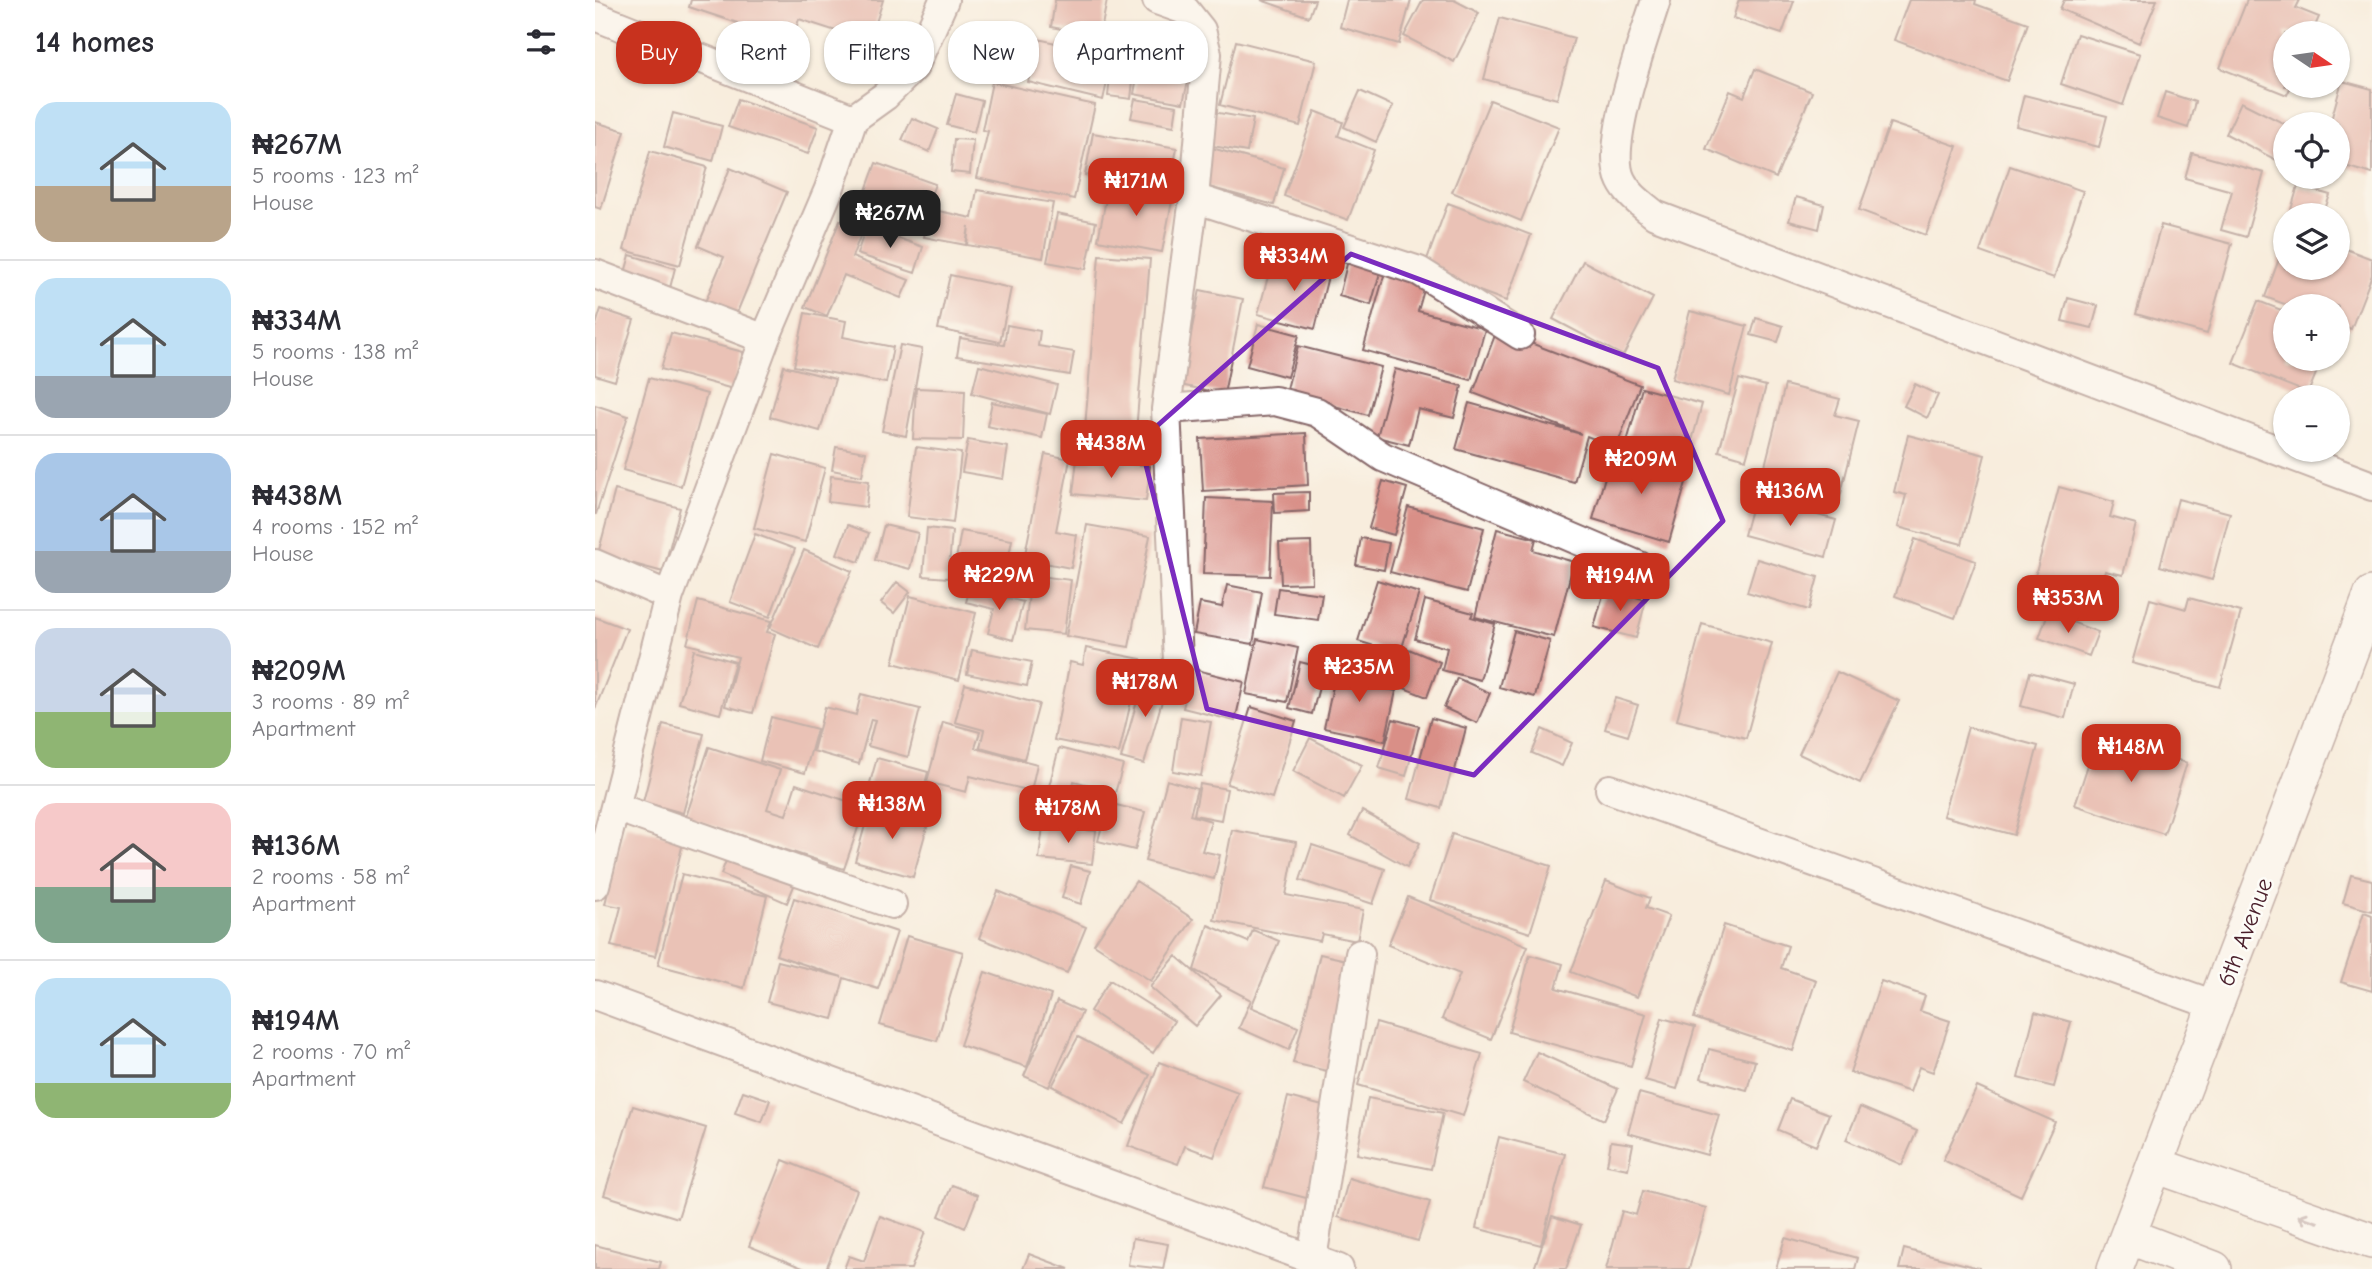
<!DOCTYPE html>
<meta charset="utf-8">
<style>
body{margin:0;font-family:"Comic Neue",sans-serif;background:#f7f7f7;color:#2b2b33;height:100vh;display:flex;flex-direction:column;font-size:26px;white-space:nowrap}
*{box-sizing:border-box;margin:0}
p{font-size:23px;color:#7c7c81}
.icon{flex:none;width:38px;height:38px;fill:none;stroke:currentColor;stroke-width:2;stroke-linecap:round;stroke-linejoin:round}
.map{position:relative;flex:1;overflow:hidden}
.drawer{display:flex;flex-direction:column;background:#fff;width:595px}
.drawer>*{flex:none}
.guide{position:absolute;left:21px;top:21px;width:665px;height:63px;display:flex;gap:14px}
.needle{width:46px;rotate:103deg}
.fabs{position:absolute;left:1678px;top:21px;display:grid;gap:14px}
.fabs a{display:grid;place-items:center;width:77px;height:77px;border-radius:50%;background:#fff;box-shadow:0 2px 5px #0004;font-size:35px}
.price{position:absolute;translate:-50% -60px;padding:0 16px;border-radius:14px;background:#c8321e;color:#fff;font-size:23px;line-height:46px;filter:drop-shadow(0 2px 4px #0008)}
.price::after{content:'';position:absolute;left:50%;top:42px;width:21px;height:16px;margin-left:-10px;background:inherit;clip-path:polygon(0 0,100% 0,50% 100%)}
.price.active{background:#222;color:#fff}
ul{padding:0;list-style:none}
li{display:flex;align-items:center;gap:21px;height:175px;padding:0 35px}
li+li{border-top:2px solid #e1e1e2}
li span{display:grid;place-items:center;flex:none;width:196px;height:140px;border-radius:21px;color:#555}
li>.icon{margin-inline-start:auto}
span .icon{width:84px;height:84px;fill:#fffc;stroke-width:1}
li b{font-size:30px}
h2{display:flex;justify-content:space-between;align-items:center;height:84px;padding:0 35px;font-size:30px}
.pill{padding:0 24px;border-radius:28px;background:#fff;box-shadow:0 2px 5px #0004;font-size:24px;line-height:63px}
.pill.active{background:#c8321e;color:#fff}
main{display:flex;flex:1;min-height:0}
.map>svg:first-child{display:block}
.building{fill:#d98f87}
.lines{fill:none;stroke-linecap:round;stroke-linejoin:round}
.minor-casing{stroke:#876769;stroke-width:32}
.tertiary-casing{stroke:#876769;stroke-width:38}
.minor{stroke:#fff;stroke-width:28}
.tertiary{stroke:#fff;stroke-width:35}
.oneway{stroke:#ae9aa0}
.marked{fill:none;stroke:#7b2cbf;stroke-width:5;stroke-linejoin:round}
.labels{text-anchor:middle;stroke-width:5;stroke-linejoin:round;paint-order:stroke}
.street-label{font-size:24px;fill:#4a1f2b;stroke:#fdfcf7}
</style>
<main>
<section class="drawer">
<h2>14 homes<svg class="icon" aria-label="filters" viewBox="0 0 24 24"><path d="M4 7h16M4 17h16"/><circle cx="9" cy="7" r="2"/><circle cx="15" cy="17" r="2"/></svg></h2>
<ul>
<li><span style="background:linear-gradient(#bfe0f5 60%,#b9a48a 0)"><svg class="icon" aria-label="home" viewBox="0 0 24 24"><path d="M3 11l9-7 9 7M6 9v11h12V9"/></svg></span><div><b>₦267M</b><p>5 rooms · 123 m²</p><p>House</p></div></li>
<li><span style="background:linear-gradient(#bfe0f5 70%,#9aa5b1 0)"><svg class="icon" aria-label="home" viewBox="0 0 24 24"><path d="M3 11l9-7 9 7M6 9v11h12V9"/></svg></span><div><b>₦334M</b><p>5 rooms · 138 m²</p><p>House</p></div></li>
<li><span style="background:linear-gradient(#a9c7e8 70%,#9aa5b1 0)"><svg class="icon" aria-label="home" viewBox="0 0 24 24"><path d="M3 11l9-7 9 7M6 9v11h12V9"/></svg></span><div><b>₦438M</b><p>4 rooms · 152 m²</p><p>House</p></div></li>
<li><span style="background:linear-gradient(#c9d6e8 60%,#8fb573 0)"><svg class="icon" aria-label="home" viewBox="0 0 24 24"><path d="M3 11l9-7 9 7M6 9v11h12V9"/></svg></span><div><b>₦209M</b><p>3 rooms · 89 m²</p><p>Apartment</p></div></li>
<li><span style="background:linear-gradient(#f6c9c9 60%,#7fa58c 0)"><svg class="icon" aria-label="home" viewBox="0 0 24 24"><path d="M3 11l9-7 9 7M6 9v11h12V9"/></svg></span><div><b>₦136M</b><p>2 rooms · 58 m²</p><p>Apartment</p></div></li>
<li><span style="background:linear-gradient(#bfe0f5 75%,#8fb573 0)"><svg class="icon" aria-label="home" viewBox="0 0 24 24"><path d="M3 11l9-7 9 7M6 9v11h12V9"/></svg></span><div><b>₦194M</b><p>2 rooms · 70 m²</p><p>Apartment</p></div></li>
</ul>
</section>
<div class="map">
<svg width="1777" height="1269" viewBox="0 0 1777 1269">
<rect width="100%" height="100%" fill="#fdfcf7"/>
<filter id="ink" filterUnits="userSpaceOnUse"><feTurbulence type="fractalNoise" baseFrequency=".0143" numOctaves="2"/><feDisplacementMap in="SourceGraphic" scale="14" xChannelSelector="R" yChannelSelector="G"/><feConvolveMatrix kernelMatrix="1 2 1 2 8 2 1 2 1" color-interpolation-filters="sRGB"/></filter>
<filter id="wash" filterUnits="userSpaceOnUse"><feTurbulence type="fractalNoise" baseFrequency=".00686" numOctaves="4" result="noise"/><feDisplacementMap in="SourceGraphic" scale="28" xChannelSelector="R" yChannelSelector="G"/><feGaussianBlur stdDeviation="1.57" result="paint"/><feColorMatrix in="noise" values="0 0 0 0 0 0 0 0 0 0 0 0 0 0 0 0 0 1.4 0 .05"/><feComposite in="paint" operator="in"/></filter>
<g filter="url(#wash)">
<rect width="100%" height="100%" fill="#f8eddd"/>
<g id="blocks">
<path class="building" d="M96,0H288L275,42L204,19L197,41L94,7Z
M460,0H512L505,36L456,27Z
M666,0H720L714,17Z
M752,0H816L804,44L745,27Z
M828,0H859L884,13L859,62L809,36Z
M1144,0L1199,1L1187,34L1138,18Z
M1314,0H1381L1380,4L1433,23L1412,81L1299,40Z
M1469,0H1562L1544,43L1465,9Z
M1652,0H1705L1701,8L1724,17L1717,33H1690V86H1696L1692,95L1625,68Z
M905,18L979,38L962,99L889,79Z
M1482,34L1545,54L1528,105L1466,84Z
M443,39L518,56L508,100L433,82Z
M641,41L721,61L705,126L625,105Z
M516,69L539,71L536,99L513,96Z
M1160,69L1217,92L1181,178L1111,149L1135,91L1149,97Z
M543,71L593,81L588,103L539,94Z
M1747,81L1777,89V174L1743,164V124H1735Z
M397,82L500,105L479,199L382,178L393,131L387,130Z
M765,91L798,106L781,142L749,127Z
M1570,92L1600,102L1593,128L1562,118Z
M361,94L387,101L379,132L352,125Z
M1429,95L1512,116L1504,147L1421,126Z
M143,99L223,127L213,154L133,127Z
M540,99L582,106L579,126L536,118Z
M895,100L964,127L926,221L857,192Z
M1646,102L1690,124V151L1685,162L1631,134Z
M720,111L748,122L743,136L779,150L753,220L689,196Z
M618,112L658,119L652,152L612,145Z
M78,113L127,126L118,161L69,147Z
M317,118L343,129L334,152L307,140Z
M0,122L30,131L6,209L0,207Z
M1295,123L1362,146L1331,235L1264,210Z
M498,133L582,148L574,191L490,175Z
M359,139L378,140L375,174L356,172Z
M613,147L689,168L679,205L603,184Z
M55,151L112,167L85,265L29,250Z
M1597,153L1669,173L1651,237L1626,230L1637,191L1590,178Z
M281,163L340,184L324,228L265,207Z
M1415,166L1488,191L1459,278L1385,252Z
M135,168L192,192L141,315L110,302L129,257L103,246Z
M514,184L578,196L567,252L503,240Z
M1703,186L1735,195L1728,215L1695,213Z
M382,190L458,203L448,258L372,245L374,226L371,245L329,237L334,209L377,218Z
M1201,197L1229,205L1224,229L1194,221Z
M853,203L936,235L911,301L828,270Z
M462,214L501,222L491,269L452,262Z
M245,220L268,229L257,257L314,280L306,298L249,275L232,316L210,307Z
M1566,225L1637,244L1612,334L1541,314Z
M271,227L328,247L320,273L262,254Z
M1690,243V268H1743V246L1777,259V275L1756,329L1743,324V306H1695L1670,297Z
M35,255L80,268L73,296L27,284Z
M504,255L555,259L541,432L490,428Z
M678,258L734,272L720,329L663,314Z
M753,260L786,269L776,305L744,296Z
M988,261L1058,298L1028,356L958,319Z
M790,272L831,283L823,311L890,329L876,380L768,350Z
M355,275L416,288L405,342L343,329Z
M605,290L648,299L629,394L585,385Z
M1473,298L1503,306L1497,328L1467,321Z
M1663,301L1689,311L1683,326L1690,329V359H1727L1713,393L1638,363Z
M6,309L39,320L20,381L0,375V328Z
M1095,311L1152,326L1134,395L1077,379Z
M210,313L251,321L248,337L298,347L291,383L199,366Z
M1161,318L1188,326L1183,342L1156,335Z
M663,324L704,335L692,377L652,366Z
M412,325L445,331L443,346L479,352L475,375L362,356L365,338L409,345Z
M902,330L1045,385L1021,448L992,436L979,482L861,449L874,403L986,434L878,393Z
M76,333L148,352L138,389L66,369Z
M305,345L327,349L311,436L287,431Z
M703,346L786,367L773,415L691,393Z
M384,365L462,385L455,414L377,393Z
M189,366L240,379L225,431L175,417Z
M800,369L867,386L859,418L823,409L814,445L782,437Z
M54,378L112,394L86,486L28,470Z
M1144,379L1171,386L1151,459L1124,451Z
M1320,384L1343,395L1332,418L1309,406Z
M1190,385L1245,399L1240,415L1264,421L1245,497L1167,478Z
M321,388L370,390L368,440L318,439Z
M1047,388L1107,404L1092,459L1032,442Z
M397,402L452,414L447,438L392,426Z
M0,405L33,416L1,514H0Z
M711,433L713,485L608,491L605,439Z
M1313,435L1390,455L1367,544L1303,527L1311,495L1299,492Z
M373,440L413,447L408,479L367,472Z
M241,447L271,452L267,476L237,470Z
M321,447L366,453L358,523L312,517Z
M1018,449L1094,472L1074,542L998,519Z
M179,454L230,468L210,542L159,528Z
M450,454L475,459L461,531L482,535L476,568L429,559Z
M482,459L555,466L551,501L478,494Z
M236,476L274,481L271,507L233,502Z
M788,481L812,488L799,535L774,528Z
M1464,487L1519,502L1515,517L1541,524L1528,575L1510,571L1503,597L1439,580Z
M20,490L85,508L68,572L3,554Z
M714,492V511L680,513L679,493Z
M611,498L678,501L675,576L608,574Z
M1159,498L1241,520L1231,557L1149,535Z
M1583,499L1635,513L1617,580L1565,566Z
M813,507L889,528L872,592L795,572Z
M253,525L274,533L264,562L242,554Z
M289,525L323,533L315,569L280,560Z
M492,525L555,536L534,647L471,636Z
M332,528L357,531L353,578L328,576Z
M902,529L941,539L938,550L979,562L959,637L880,617Z
M366,531L417,540L408,586L358,576Z
M160,534L200,549L175,617L135,602Z
M766,538L794,543L789,570L761,565Z
M1320,539L1381,561L1360,618L1300,596Z
M716,542L717,583L686,584L684,543Z
M209,550L257,571L223,649L175,628Z
M1162,559L1223,577L1214,610L1152,592Z
M436,575L476,580L469,634L430,630Z
M782,580L824,593L805,654L763,641Z
M302,582L315,592L299,613L286,603Z
M632,585L667,592L658,644L599,634L605,603L627,607Z
M375,588L428,602L418,640L393,633L399,609L371,602Z
M683,588L727,594L723,620L679,614Z
M1010,588L1051,600L1041,638L999,627Z
M315,596L381,613L364,680L298,663Z
M1594,598L1646,612L1625,687L1537,663L1555,599L1591,609Z
M830,600L878,613L876,617L900,624L885,680L847,670L852,648L820,639Z
M103,601L176,621L172,632L180,634L158,713L130,706L143,657L92,644Z
M1453,613L1503,632L1494,656L1444,638Z
M0,617L32,629L0,709Z
M1107,624L1177,643L1151,738L1082,720Z
M919,631L955,641L940,697L904,687Z
M662,639L703,648L692,702L651,694Z
M809,647L845,662L832,697L796,683Z
M491,648L546,659L524,753L459,740L475,662L488,665Z
M99,650L140,662L125,714L84,703Z
M377,650L437,662L432,686L372,674Z
M705,662L729,668L717,714L694,708Z
M743,663L780,671L777,686L801,691L790,741L729,728Z
M598,669L649,682L640,721L588,708Z
M1242,672L1304,701L1265,783L1204,754Z
M1435,672L1479,684L1470,718L1426,706Z
M550,673L573,680L549,764L526,758Z
M862,678L895,693L882,723L849,708Z
M370,684L444,704L429,759L385,747L389,730L360,722Z
M266,694L325,709L313,757L273,746L280,720L276,719L264,764L218,751L230,707L261,715Z
M1020,698L1043,705L1033,736L1010,729Z
M656,707L701,721L677,798L632,784Z
M176,717L222,729L210,773L165,761Z
M586,717L616,722L606,776L578,771Z
M836,718L871,728L859,774L856,773L846,808L814,799Z
M798,719L824,726L811,776L784,768Z
M348,722L385,732L380,748L442,764L436,791L375,776L371,792L332,782Z
M68,724L109,734L88,813L48,802Z
M1373,727L1443,746L1419,835L1348,816Z
M947,729L977,743L967,766L937,753Z
M1503,734L1592,763L1569,834L1480,805Z
M715,738L767,765L749,798L698,771Z
M114,747L185,770L172,809L191,815L201,784L270,807L249,869L91,817Z
M464,748L528,765L517,804L550,812L540,850L503,841L516,791L479,781L474,800L452,794Z
M282,758L333,772L323,811L271,797Z
M572,780L602,789L595,815L616,821L607,851L625,855L619,879L550,861Z
M605,784L632,789L626,820L599,815Z
M276,804L334,820L318,877L260,861Z
M767,811L825,843L812,867L755,835Z
M30,824L89,839L60,956L16,946L26,907L10,904Z
M448,826L501,831L497,864L444,859Z
M637,830L701,842L691,895L768,910L762,941L727,934L725,941L619,920Z
M857,834L956,866L935,933L835,900Z
M717,845L790,869L778,904L705,880Z
M134,853L201,881L192,903L126,874Z
M476,866L495,871L486,904L467,898Z
M87,874L172,896L149,988L63,965Z
M1756,875L1777,880V911L1748,903Z
M541,881L598,919L556,981L499,944Z
M1011,881L1055,898L1051,908L1074,916L1042,997L976,972Z
M403,891L491,927L472,973L384,938Z
M813,897L933,946L896,1039L847,1019L865,974L793,945Z
M199,898L302,932L283,989L249,978L238,1019L172,1002L183,961L247,977L181,955Z
M1769,912L1777,915V991L1746,982Z
M613,925L653,942L658,930L684,941L656,1007L703,1027L694,1050L644,1028L656,1000L599,970Z
M1129,925L1193,946L1186,968L1221,980L1198,1051L1099,1018Z
M312,936L368,952L342,1041L285,1025Z
M725,954L760,962L732,1071L698,1063Z
M935,955L968,964L961,988L1051,1014L1036,1066L914,1032Z
M581,956L626,995L600,1026L555,987Z
M390,972L456,995L432,1067L365,1045Z
M515,980L579,1021L558,1053L495,1011Z
M1286,981L1330,996L1325,1011L1355,1021L1338,1072L1324,1067L1315,1092L1255,1072Z
M462,1001L487,1012L454,1087L429,1076Z
M1440,1012L1476,1022L1459,1087L1423,1078Z
M1067,1018L1100,1027L1082,1089L1050,1080Z
M781,1023L887,1054L868,1116L763,1085Z
M483,1037L555,1075L529,1124L457,1086Z
M1114,1049L1160,1061L1152,1090L1106,1078Z
M942,1052L1023,1089L1009,1120L928,1082Z
M564,1062L643,1092L619,1157L590,1146L583,1164L533,1146Z
M1382,1087L1460,1122L1426,1196L1348,1160Z
M148,1091L175,1100L167,1122L140,1113Z
M1044,1093L1124,1115L1112,1155L1033,1133Z
M693,1097L739,1109L715,1199L669,1187Z
M773,1098L848,1113L836,1169L762,1154Z
M1195,1099L1234,1114L1221,1146L1183,1130Z
M38,1106L111,1128L83,1218L9,1195Z
M1265,1107L1322,1131L1307,1165L1251,1140Z
M904,1137L970,1154L946,1245L881,1228Z
M1016,1141L1038,1144L1033,1169L1012,1165Z
M188,1160L262,1190L231,1269H210L154,1246Z
M754,1178L835,1202L823,1241L743,1217Z
M357,1185L383,1195L370,1228L344,1216Z
M1048,1191L1111,1208L1094,1269H1011L1027,1211L1041,1215Z
M285,1216L330,1232L316,1269H249L254,1256L269,1261Z
M957,1216L986,1225L971,1269H939Z
M538,1238L573,1244L568,1269L533,1265Z
M1190,1238L1263,1258L1260,1269H1181Z
M0,1245L66,1262L64,1269H0Z
M1309,1249L1384,1268V1269H1304Z
M434,1254L474,1269H428Z"/>
</g>
</g>
<g filter="url(#ink)">
<use href="#blocks" fill-opacity="0" stroke="#876769" stroke-width="2"/>
<g class="lines">
<defs>
<path id="minor" d="M562,0L590,10L606,30L612,54L599,198L571,409L583,661
M1061,0C1049,39 1009,146 1026,180C1033,195 1048,205 1060,215L1777,486
M0,16L258,119
M599,198L824,271L925,335
M0,274L170,339
M571,409L680,401L722,412L788,457L1044,566
M0,564L74,596
M1015,789L1622,1006
M20,807L297,904
M0,885L74,596L170,339L234,189L258,119L290,96L319,67L349,0
M0,995L744,1269
M717,1259L765,954"/>
<path id="tertiary" d="M1560,1165L1777,1241
M1533,1236L1619,1269
M1520,1269L1777,594"/>
</defs>
<use href="#minor" class="minor-casing"/>
<use href="#tertiary" class="tertiary-casing"/>
<use href="#minor" class="minor"/>
<use href="#tertiary" class="tertiary"/>
</g>
<defs><path id="oneway-shaft" d="M-6 0H5M1.5-3L5.5 0L1.5 3" fill="none" stroke-width="1.6" stroke-linecap="round" stroke-linejoin="round" transform="scale(1.75)"/></defs>
<use class="oneway" href="#oneway-shaft" transform="translate(1713 1219) rotate(-161)"/>
</g>
<path d="M0 0H1777V1269H0ZM756,254L1063,368L1128,521L879,775L612,709L545,441Z" fill="#f8eddd" fill-opacity=".55" fill-rule="evenodd"/>
<path class="marked" d="M756,254L1063,368L1128,521L879,775L612,709L545,441Z"/>
<g class="labels">
<g class="street-label">
<text transform="translate(1650 932) rotate(-69)" y="8">6th Avenue</text>
</g>
</g>
</svg>
<div class="fabs">
<a><svg class="needle" viewBox="-14 -14 28 28"><path d="M0-13l5 13h-10z" fill="#e53935"/><path d="M0 13l5-13h-10z" fill="#7c7c81"/></svg></a>
<a><svg class="icon" aria-label="locate" viewBox="0 0 24 24"><circle cx="12" cy="12" r="6"/><path d="M12 2v4M12 18v4M2 12h4M18 12h4"/></svg></a>
<a><svg class="icon" aria-label="layers" viewBox="0 0 24 24"><path d="M12 4l9 5-9 5-9-5zM3 14l9 5 9-5"/></svg></a>
<a>+</a>
<a>−</a>
</div>
<b class="price" style="left:541px;top:218px">₦171M</b>
<b class="price active" style="left:295px;top:250px">₦267M</b>
<b class="price" style="left:699px;top:293px">₦334M</b>
<b class="price" style="left:516px;top:480px">₦438M</b>
<b class="price" style="left:1046px;top:496px">₦209M</b>
<b class="price" style="left:1195px;top:528px">₦136M</b>
<b class="price" style="left:404px;top:612px">₦229M</b>
<b class="price" style="left:1025px;top:613px">₦194M</b>
<b class="price" style="left:1473px;top:635px">₦353M</b>
<b class="price" style="left:764px;top:704px">₦235M</b>
<b class="price" style="left:550px;top:719px">₦178M</b>
<b class="price" style="left:1536px;top:784px">₦148M</b>
<b class="price" style="left:297px;top:841px">₦138M</b>
<b class="price" style="left:473px;top:845px">₦178M</b>
<div class="guide">
<a class="pill active">Buy</a>
<a class="pill">Rent</a>
<a class="pill">Filters</a>
<a class="pill">New</a>
<a class="pill">Apartment</a>
</div>
</div>
</main>
